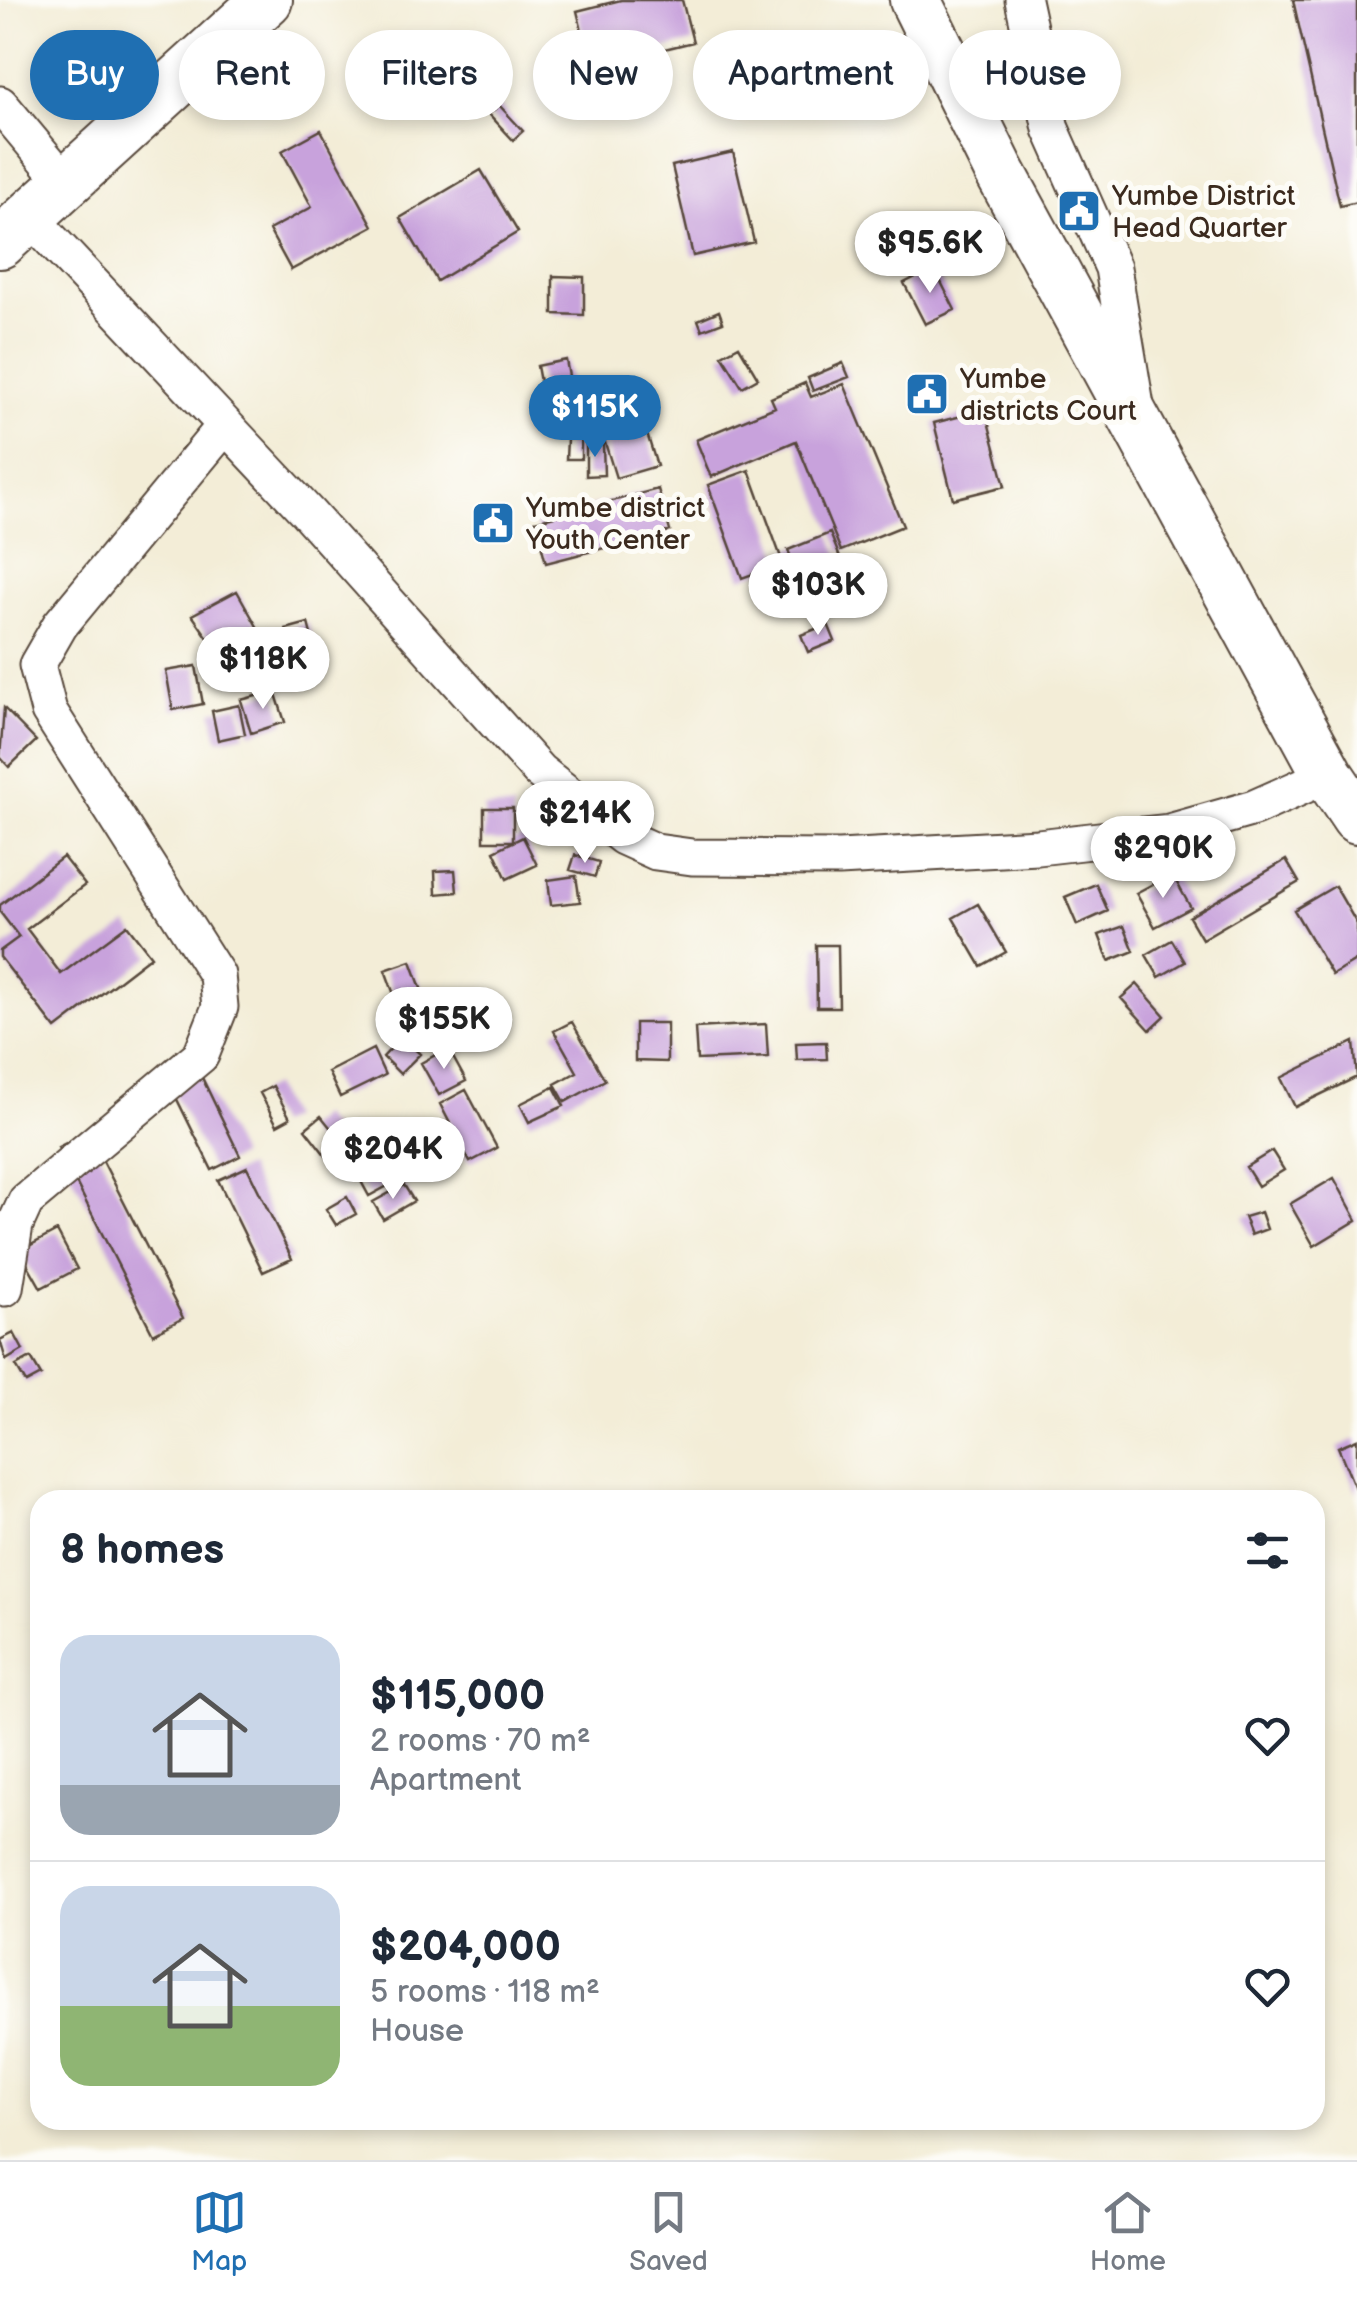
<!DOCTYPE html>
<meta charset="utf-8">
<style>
body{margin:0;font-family:"Balsamiq Sans",sans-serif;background:#f6f6f7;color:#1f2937;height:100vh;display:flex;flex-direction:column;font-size:38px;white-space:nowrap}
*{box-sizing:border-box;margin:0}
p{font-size:32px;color:#747a83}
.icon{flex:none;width:55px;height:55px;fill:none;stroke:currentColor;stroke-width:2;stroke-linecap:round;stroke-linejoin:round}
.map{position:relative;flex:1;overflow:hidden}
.details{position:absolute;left:30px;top:1490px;width:1295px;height:640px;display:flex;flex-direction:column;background:#fff;border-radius:30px;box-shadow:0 5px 15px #0003}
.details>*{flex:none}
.top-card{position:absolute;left:30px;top:30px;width:1298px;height:90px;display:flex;gap:20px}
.price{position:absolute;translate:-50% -85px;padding:0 22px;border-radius:35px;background:#fff;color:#222;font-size:32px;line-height:65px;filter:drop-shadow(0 2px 5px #0008)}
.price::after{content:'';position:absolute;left:50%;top:60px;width:30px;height:22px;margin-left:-15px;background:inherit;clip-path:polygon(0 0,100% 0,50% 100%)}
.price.selected{background:#1f6fb2;color:#fff}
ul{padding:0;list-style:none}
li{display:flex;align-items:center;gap:30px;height:250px;padding:0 30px}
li+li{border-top:2px solid #e0e1e3}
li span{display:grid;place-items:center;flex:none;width:280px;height:200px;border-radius:30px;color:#555}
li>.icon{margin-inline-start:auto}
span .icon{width:120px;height:120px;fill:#fffc;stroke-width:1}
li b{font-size:42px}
h2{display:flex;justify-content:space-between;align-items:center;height:120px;padding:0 30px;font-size:42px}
.chip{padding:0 35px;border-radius:45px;background:#fff;box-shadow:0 5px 15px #0003;font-size:35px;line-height:90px}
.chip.selected{background:#1f6fb2;color:#fff}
.menu{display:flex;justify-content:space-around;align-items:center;height:140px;border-top:2px solid #e0e1e3;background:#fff;font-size:28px;color:#747a83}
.menu a{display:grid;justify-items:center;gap:5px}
.menu .selected{color:#1f6fb2}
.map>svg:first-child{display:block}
.building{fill:#c8a2dc}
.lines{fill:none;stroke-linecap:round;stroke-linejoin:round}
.street-casing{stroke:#57473a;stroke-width:39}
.secondary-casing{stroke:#57473a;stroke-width:54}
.street{stroke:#fff;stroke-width:35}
.secondary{stroke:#fff;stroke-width:50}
.labels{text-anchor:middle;stroke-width:10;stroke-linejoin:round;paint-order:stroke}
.poi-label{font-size:28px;fill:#3b2a1e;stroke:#fdfcf7;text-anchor:start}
</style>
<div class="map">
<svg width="1357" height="2160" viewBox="0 0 1357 2160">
<rect width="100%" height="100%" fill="#fdfcf7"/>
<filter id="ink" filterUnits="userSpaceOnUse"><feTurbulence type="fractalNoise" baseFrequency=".01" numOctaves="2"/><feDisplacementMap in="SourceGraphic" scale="20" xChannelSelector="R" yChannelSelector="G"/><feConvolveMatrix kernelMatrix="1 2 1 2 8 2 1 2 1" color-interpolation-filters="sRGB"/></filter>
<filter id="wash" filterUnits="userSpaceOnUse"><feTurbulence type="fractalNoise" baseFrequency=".0048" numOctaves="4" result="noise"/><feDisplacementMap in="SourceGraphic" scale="40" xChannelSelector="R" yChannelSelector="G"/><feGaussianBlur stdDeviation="2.25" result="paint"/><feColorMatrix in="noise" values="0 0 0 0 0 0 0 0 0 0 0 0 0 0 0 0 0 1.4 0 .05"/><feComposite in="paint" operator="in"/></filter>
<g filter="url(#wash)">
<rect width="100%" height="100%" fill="#f3edd7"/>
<g id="blocks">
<path class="building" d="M621,0H682L693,42L591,67L577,11Z
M1293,0H1357V202L1340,206Z
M499,105L523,131L513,140L489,114Z
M321,130L373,226L291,270L269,230L312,207L282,151Z
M733,152L754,242L693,256L672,166Z
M481,170L518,232L437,281L400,218Z
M934,268L955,310L925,324L904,283Z
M553,276L584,277V315L553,314Z
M719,311L723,322L702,330L698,320Z
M739,346L758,378L742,387L722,355Z
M566,360L573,398L544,403L537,366Z
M843,363L849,377L813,391L808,378Z
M631,382L657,466L616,478L590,394Z
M805,383L811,397L844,384L903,526L841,551L796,441L711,477L696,440L775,407L771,398Z
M985,410L1005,486L953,499L934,423Z
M567,439H581V459H566Z
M586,445H603L604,475L586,476Z
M749,470L783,563L742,578L708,485Z
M658,489L670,531L546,563L535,521Z
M830,533L843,565L801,582L788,550Z
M237,591L259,630L218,652L192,615Z
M308,623L314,646L292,652L286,629Z
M828,624L835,641L808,652L801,635Z
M196,666L203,704L173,710L166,671Z
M275,691L285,722L251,733L241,700Z
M239,705L245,734L218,740L212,711Z
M4,708L36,741L9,767L0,757Z
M484,808H513V841H484Z
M523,837L537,865L507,879L494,851Z
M575,855L599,862L595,877L570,870Z
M63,857L85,885L27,929L61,974L127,925L151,956L56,1029L0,957V951L19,937L0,912V905Z
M1286,860L1299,882L1202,939L1189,917Z
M455,870L457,892L436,894L435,871Z
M1172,874L1191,908L1155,927L1136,893Z
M576,876L580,902L551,905L548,880Z
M1096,884L1108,911L1077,925L1065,897Z
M1335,886L1357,924V960L1332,975L1294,910Z
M978,904L1006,952L981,966L953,918Z
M1124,926L1134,951L1109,961L1099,935Z
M1172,940L1185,962L1159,977L1146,955Z
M816,945H838L839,1007H817Z
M411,961L422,991L396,1000L385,970Z
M1137,984L1165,1016L1150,1030L1121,998Z
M572,1022L605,1080L565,1102L555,1084L577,1072L554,1031Z
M635,1023H667V1062L635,1061Z
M766,1024L768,1057L697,1060L695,1028Z
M402,1037L420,1054L400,1074L383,1057Z
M826,1042L827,1059L797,1060L796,1043Z
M1354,1042L1357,1077L1295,1107L1281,1078Z
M448,1048L466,1081L439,1095L421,1063Z
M373,1049L385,1075L340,1097L328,1072Z
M193,1059L240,1156L212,1170L164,1073Z
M273,1086L290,1118L277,1125L260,1093Z
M554,1087L564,1106L529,1122L520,1104Z
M466,1090L497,1148L470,1162L440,1104Z
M321,1116L350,1152L333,1165L305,1129Z
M417,1123L437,1159L369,1196L350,1161L362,1154L356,1144L383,1129L388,1139Z
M88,1132L183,1318L153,1334L58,1147Z
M1272,1151L1284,1170L1258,1186L1246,1167Z
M247,1167L292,1259L263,1272L218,1180Z
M1334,1178L1357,1220L1314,1246L1290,1204Z
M404,1185L414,1201L383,1219L373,1202Z
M347,1197L356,1214L336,1225L326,1209Z
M1261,1212L1267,1229L1251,1235L1244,1217Z
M57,1231L77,1269L41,1288L20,1251Z
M14,1333L23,1350L6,1360L0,1340Z
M31,1358L41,1375L26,1383L16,1366Z
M1357,1439V1493L1338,1447Z"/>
</g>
</g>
<g filter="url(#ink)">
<use href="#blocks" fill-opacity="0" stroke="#57473a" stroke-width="2.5"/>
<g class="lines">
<defs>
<path id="street" d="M1023,0L1051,129L1113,268L1136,406
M0,104L65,182
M28,215L307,512L539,771L623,837L656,852L692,857L839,858L1038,847L1169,832L1254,808L1328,775
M5,1288L15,1225L26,1201L201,1055L220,1007L217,975L49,711L37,665L60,625L223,428"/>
<path id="secondary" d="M915,0L999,170L1328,775L1357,818
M0,243L267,0"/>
</defs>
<use href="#street" class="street-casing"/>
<use href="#secondary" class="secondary-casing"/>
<use href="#street" class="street"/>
<use href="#secondary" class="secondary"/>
</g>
</g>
<defs>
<symbol id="civic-square" viewBox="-11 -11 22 22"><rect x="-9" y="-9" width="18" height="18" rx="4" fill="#1f6fb2" stroke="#fdfcf7"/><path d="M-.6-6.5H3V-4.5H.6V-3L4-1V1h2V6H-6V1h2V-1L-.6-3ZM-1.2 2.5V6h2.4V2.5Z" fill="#fff"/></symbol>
</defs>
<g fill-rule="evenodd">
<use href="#civic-square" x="1054" y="186" width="50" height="50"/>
<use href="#civic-square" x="902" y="369" width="50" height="50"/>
<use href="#civic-square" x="468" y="498" width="50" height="50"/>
</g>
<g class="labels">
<g class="poi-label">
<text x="1112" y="205">Yumbe District<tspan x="1112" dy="32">Head Quarter</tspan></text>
<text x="960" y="388">Yumbe<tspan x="960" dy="32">districts Court</tspan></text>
<text x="526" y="517">Yumbe district<tspan x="526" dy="32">Youth Center</tspan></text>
</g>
</g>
</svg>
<b class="price" style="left:930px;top:296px">$95.6K</b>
<b class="price selected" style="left:595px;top:460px">$115K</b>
<b class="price" style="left:818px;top:638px">$103K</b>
<b class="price" style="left:263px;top:712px">$118K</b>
<b class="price" style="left:585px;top:866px">$214K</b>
<b class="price" style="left:1163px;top:901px">$290K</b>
<b class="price" style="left:444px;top:1072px">$155K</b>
<b class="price" style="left:393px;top:1202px">$204K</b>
<div class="top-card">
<a class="chip selected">Buy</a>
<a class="chip">Rent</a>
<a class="chip">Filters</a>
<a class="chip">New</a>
<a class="chip">Apartment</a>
<a class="chip">House</a>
</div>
<section class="details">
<h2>8 homes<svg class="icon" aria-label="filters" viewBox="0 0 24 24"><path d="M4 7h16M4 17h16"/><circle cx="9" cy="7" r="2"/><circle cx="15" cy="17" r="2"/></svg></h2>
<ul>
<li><span style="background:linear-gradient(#c9d6e8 75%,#9aa5b1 0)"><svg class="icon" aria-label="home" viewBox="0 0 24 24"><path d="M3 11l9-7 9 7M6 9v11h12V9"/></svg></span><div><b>$115,000</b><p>2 rooms · 70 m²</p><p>Apartment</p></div><svg class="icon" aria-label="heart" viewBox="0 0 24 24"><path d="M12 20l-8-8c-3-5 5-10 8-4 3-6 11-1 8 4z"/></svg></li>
<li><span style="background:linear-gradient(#c9d6e8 60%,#8fb573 0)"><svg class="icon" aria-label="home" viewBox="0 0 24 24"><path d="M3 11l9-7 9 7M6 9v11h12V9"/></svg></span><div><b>$204,000</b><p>5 rooms · 118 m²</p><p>House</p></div><svg class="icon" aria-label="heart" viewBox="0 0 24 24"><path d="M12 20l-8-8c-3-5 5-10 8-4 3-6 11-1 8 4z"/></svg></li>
</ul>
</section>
</div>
<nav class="menu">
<a class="selected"><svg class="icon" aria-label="map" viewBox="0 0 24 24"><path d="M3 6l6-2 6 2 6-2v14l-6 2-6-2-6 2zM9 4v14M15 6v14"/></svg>Map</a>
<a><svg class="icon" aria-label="saved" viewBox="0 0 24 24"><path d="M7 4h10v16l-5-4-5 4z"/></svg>Saved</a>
<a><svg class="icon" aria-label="home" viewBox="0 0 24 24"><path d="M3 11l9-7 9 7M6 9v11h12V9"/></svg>Home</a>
</nav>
